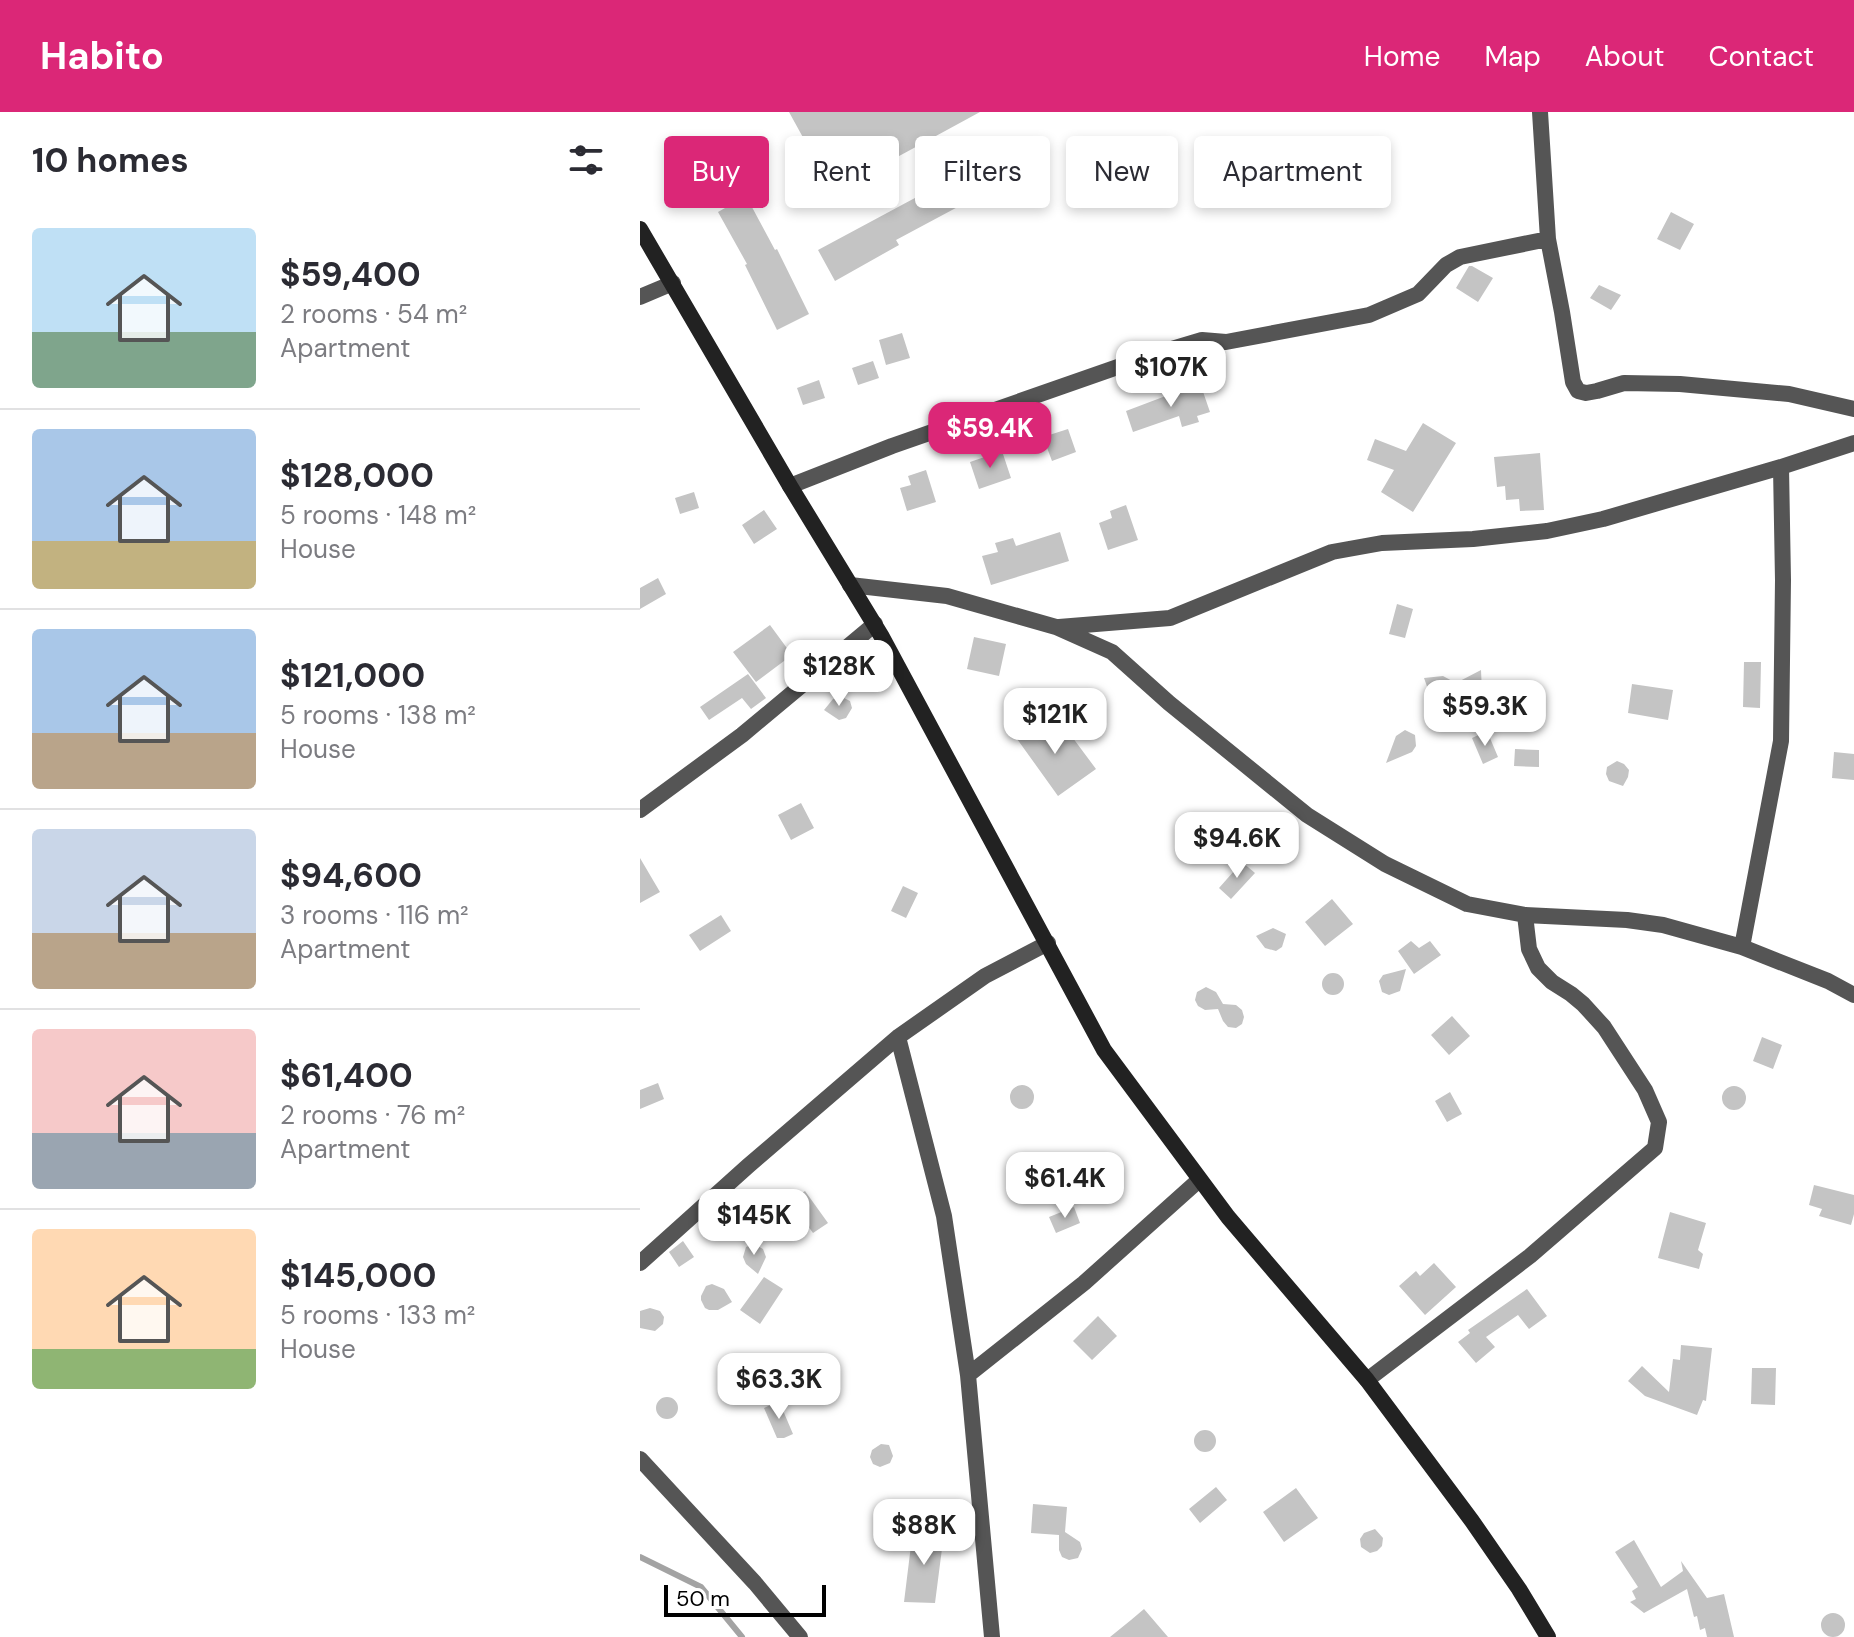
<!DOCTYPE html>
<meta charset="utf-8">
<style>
body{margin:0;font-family:"DM Sans",sans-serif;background:#f2f2f3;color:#2b2b33;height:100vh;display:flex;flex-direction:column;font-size:30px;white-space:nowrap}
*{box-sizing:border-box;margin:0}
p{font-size:26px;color:#7c7c81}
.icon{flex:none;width:44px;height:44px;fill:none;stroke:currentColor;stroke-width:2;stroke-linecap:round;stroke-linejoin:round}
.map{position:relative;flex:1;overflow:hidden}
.drawer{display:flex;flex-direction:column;background:#fff;width:640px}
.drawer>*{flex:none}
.guide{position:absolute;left:24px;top:24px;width:760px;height:72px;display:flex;gap:16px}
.scale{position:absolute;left:24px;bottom:20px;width:162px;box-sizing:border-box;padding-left:8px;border:4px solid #000;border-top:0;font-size:22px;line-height:28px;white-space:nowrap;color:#000;-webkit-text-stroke:6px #fff;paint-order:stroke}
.price{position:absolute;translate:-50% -68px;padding:0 18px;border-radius:16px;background:#fff;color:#222;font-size:26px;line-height:52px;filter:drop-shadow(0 2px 4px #0008)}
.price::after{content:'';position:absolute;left:50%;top:48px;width:24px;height:18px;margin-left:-12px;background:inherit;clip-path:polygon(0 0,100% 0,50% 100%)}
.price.on{background:#db2777;color:#fff}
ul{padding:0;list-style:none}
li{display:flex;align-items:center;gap:24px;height:200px;padding:0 32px}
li+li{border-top:2px solid #e1e1e2}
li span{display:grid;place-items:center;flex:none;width:224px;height:160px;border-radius:8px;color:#555}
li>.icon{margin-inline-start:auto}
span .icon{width:96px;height:96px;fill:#fffc;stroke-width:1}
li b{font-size:34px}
h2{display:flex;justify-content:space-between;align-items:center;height:96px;padding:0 32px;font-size:34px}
.chip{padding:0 28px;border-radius:8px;background:#fff;box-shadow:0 4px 12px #0003;font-size:28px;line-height:72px}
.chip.on{background:#db2777;color:#fff}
header{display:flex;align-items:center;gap:48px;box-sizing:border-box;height:112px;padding:0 40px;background:#db2777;color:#fff}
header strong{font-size:38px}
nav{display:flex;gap:44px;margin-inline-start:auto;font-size:28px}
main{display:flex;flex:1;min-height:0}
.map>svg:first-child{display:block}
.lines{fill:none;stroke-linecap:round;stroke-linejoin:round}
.stream{stroke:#a3a3a3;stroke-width:6}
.building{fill:#c4c4c4}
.street{stroke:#555;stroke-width:16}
.secondary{stroke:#222;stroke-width:16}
</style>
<header>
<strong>Habito</strong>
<nav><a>Home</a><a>Map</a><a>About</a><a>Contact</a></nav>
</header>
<main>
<section class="drawer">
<h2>10 homes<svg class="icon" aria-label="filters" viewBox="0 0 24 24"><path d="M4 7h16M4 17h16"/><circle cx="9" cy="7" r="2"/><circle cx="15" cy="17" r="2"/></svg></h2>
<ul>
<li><span style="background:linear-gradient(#bfe0f5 65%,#7fa58c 0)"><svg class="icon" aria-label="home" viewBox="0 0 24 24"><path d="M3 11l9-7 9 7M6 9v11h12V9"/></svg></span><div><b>$59,400</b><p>2 rooms · 54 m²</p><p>Apartment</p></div></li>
<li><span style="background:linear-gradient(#a9c7e8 70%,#c2b280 0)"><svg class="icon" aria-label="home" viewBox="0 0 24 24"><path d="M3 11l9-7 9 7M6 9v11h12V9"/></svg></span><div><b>$128,000</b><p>5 rooms · 148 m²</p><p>House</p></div></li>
<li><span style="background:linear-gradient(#a9c7e8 65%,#b9a48a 0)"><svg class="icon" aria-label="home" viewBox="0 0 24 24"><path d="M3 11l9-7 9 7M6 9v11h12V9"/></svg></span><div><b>$121,000</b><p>5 rooms · 138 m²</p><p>House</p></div></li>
<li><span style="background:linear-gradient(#c9d6e8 65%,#b9a48a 0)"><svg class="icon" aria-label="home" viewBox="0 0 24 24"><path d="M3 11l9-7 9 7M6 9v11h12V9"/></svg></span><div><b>$94,600</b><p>3 rooms · 116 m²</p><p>Apartment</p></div></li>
<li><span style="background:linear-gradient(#f6c9c9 65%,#9aa5b1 0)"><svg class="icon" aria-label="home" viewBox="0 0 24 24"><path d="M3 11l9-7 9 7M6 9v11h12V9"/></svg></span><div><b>$61,400</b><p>2 rooms · 76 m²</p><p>Apartment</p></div></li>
<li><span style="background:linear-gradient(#ffd9b3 75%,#8fb573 0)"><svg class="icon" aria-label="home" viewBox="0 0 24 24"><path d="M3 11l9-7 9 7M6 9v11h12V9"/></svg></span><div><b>$145,000</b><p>5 rooms · 133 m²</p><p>House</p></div></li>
</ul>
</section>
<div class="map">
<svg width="1214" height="1525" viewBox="0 0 1214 1525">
<rect width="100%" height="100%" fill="#fff"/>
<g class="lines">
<path class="stream" d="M0,1445L61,1475L102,1525"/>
</g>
<path class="building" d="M149,0H340L193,80Z
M314,65L327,90L256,128L259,133L195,169L178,138Z
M106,84L135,138L137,137L169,202L137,218L105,153L107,152L78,100Z
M1031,100L1054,112L1040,138L1017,127Z
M829,154H832L853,166L838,190L816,176Z
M959,173L981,183L971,198L950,186Z
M262,221L270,246L246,253L239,228Z
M233,249L239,266L218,273L212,256Z
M179,268L185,286L163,293L157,276Z
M560,271L570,300L557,304L559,310L542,315L539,304L493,320L486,299Z
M783,311L816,331L773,400L741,380L754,358L727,348L735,327L766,339Z
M428,317L436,340L412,349L403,325Z
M362,339L371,366L339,377L330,350Z
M900,341L904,398L880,399L879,387L866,388L865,374L857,375L854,345Z
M286,358L296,390L267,399L260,376L271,373L268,364Z
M54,380L59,396L40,402L35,386Z
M486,393L498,428L468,438L459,411L472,406L470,399Z
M124,398L137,417L114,432L102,413Z
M420,420L429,449L351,473L342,444L358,440L355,431L373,426L376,434Z
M18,466L26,482L0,497V476Z
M757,492L773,497L765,526L749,522Z
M130,513L152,543L116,570L93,540Z
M334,525L366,532L359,564L327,557Z
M1104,550H1121L1120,596L1103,595Z
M841,558L842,580L837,586L833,587L826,586L813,578L802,586L795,585L789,580L784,566L803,564L816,571Z
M108,562L126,586L111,597L102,586L69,608L60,595Z
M992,572L1033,578L1028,608L988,601Z
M200,584L210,589L212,596L206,606L199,608L184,598L193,587Z
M388,605L408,625L424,614L456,657L418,684L375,624Z
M765,618L775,623L776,634L772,640L746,651L756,624Z
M847,619L858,645L843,652L832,626Z
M875,637L899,638V655L874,654Z
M1194,640L1214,642V668L1192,666Z
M977,649L984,652L989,658L988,665L983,674L969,669L966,662L967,655Z
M161,691L174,716L151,728L138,703Z
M0,746L20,780L0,791Z
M602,750L615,761L591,787L579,776Z
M263,774L278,781L266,806L251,799Z
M692,787L713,812L685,834L665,810Z
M81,803L91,819L60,839L49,823Z
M633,816L646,822L642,835L636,839L625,836L616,824Z
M771,829L779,836L790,829L801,843L774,862L758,839Z
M766,857L760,879L749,883L742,880L739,869L743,863Z
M682 872a11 11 0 1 1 22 0a11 11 0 1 1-22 0Z
M566,875L576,880L583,892L596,893L602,898L604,905L602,912L596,916L588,915L583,909L578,897L565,898L558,894L555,888L557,880Z
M812,904L830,924L809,943L791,923Z
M1122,925L1142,933L1133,957L1113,949Z
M18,971L24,987L0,997V978Z
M370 985a12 12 0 1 1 24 0a12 12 0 1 1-24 0Z
M1082 986a12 12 0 1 1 24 0a12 12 0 1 1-24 0Z
M810,980L822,1002L807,1010L795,989Z
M383,1048L394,1050L398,1056V1063L389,1070L382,1069L370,1061Z
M1174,1073L1214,1083V1102L1211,1113L1179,1104L1182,1097L1169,1093Z
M165,1079L188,1111L173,1121L150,1089Z
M434,1095L440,1111L416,1121L409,1105Z
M1030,1100L1066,1111L1058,1138L1063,1142L1059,1157L1018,1146Z
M43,1129L54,1145L39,1155L29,1140Z
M114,1132L123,1137L126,1145L118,1162L106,1152L103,1145L106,1135Z
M794,1151L816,1175L785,1203L759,1174L776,1159L780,1164Z
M124,1165L143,1177L120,1212L100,1198Z
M72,1172L84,1177L92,1190L78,1198H69L65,1196L61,1188V1184L66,1174Z
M887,1177L907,1204L889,1217L878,1203L846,1225L855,1235L836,1251L818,1230L830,1221L828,1218Z
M10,1196L20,1199L24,1205L23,1212L15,1219L0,1216V1199Z
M458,1204L477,1224L452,1248L433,1229Z
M1041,1233L1072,1236L1066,1289L1063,1288L1057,1303L1005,1284L988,1269L1002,1254L1029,1280L1033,1247L1040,1248Z
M1112,1256H1136L1135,1293L1111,1292Z
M16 1296a11 11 0 1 1 22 0a11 11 0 1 1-22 0Z
M139,1289L153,1322L144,1326H137L124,1296Z
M554 1329a11 11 0 1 1 22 0a11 11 0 1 1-22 0Z
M241,1332L249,1333L253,1344L250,1351L240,1355L233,1352L230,1345L232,1338Z
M576,1375L587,1388L560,1411L549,1397Z
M656,1376L678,1406L644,1430L623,1400Z
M393,1392L427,1395L425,1420L440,1430L442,1437L438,1446L429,1448L422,1445L419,1438V1423L391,1421Z
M273,1417L304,1421L295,1491L264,1490Z
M735,1417L743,1426L742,1434L737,1439L730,1441L721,1435L720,1427L724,1421Z
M994,1428L1021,1475L1043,1459L1041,1449L1067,1486L1084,1482L1094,1525H1067L1065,1516L1060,1518L1057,1504L1054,1505L1047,1477L1004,1501L990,1490L996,1487L992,1479L998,1475L975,1440Z
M504,1497L528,1525H470L491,1508Z
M1181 1513a12 12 0 1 1 24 0a12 12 0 1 1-24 0Z"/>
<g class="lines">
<path class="street" d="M900,0L908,127L922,200L933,270L938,279L946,281L957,279L984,271L1040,272L1149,282L1214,297
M0,185L33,171
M150,374L252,334L512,243L562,228L586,230L729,203L778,182L806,153L820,145L908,127
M210,473L307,484L416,515L472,540L529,591L667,703L745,752L827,792L885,803L987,808L1023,813L1102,835L1188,869L1214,883
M419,515L530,506L692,440L742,431L833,427L907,419L963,407L1141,355L1214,331
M0,698L102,623L235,512
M1102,835L1141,629L1143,468L1141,355
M258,925L304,1104L328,1263L352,1525
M0,1151L108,1054L258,925L345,864L408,831
M328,1263L444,1171L559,1068
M727,1268L890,1144L1015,1036L1019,1010L1005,978L964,915L943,892L931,882L912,870L898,856L889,837L885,803
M0,1347L115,1471L160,1525"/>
<path class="secondary" d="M0,117L150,374L242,525L464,938L588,1105L727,1268L832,1409L879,1477L908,1525"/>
</g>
</svg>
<div class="scale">50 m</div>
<b class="price" style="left:531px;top:297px">$107K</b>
<b class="price on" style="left:350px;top:358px">$59.4K</b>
<b class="price" style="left:199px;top:596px">$128K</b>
<b class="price" style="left:845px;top:636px">$59.3K</b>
<b class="price" style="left:415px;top:644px">$121K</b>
<b class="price" style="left:597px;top:768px">$94.6K</b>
<b class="price" style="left:425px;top:1108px">$61.4K</b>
<b class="price" style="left:114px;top:1145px">$145K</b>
<b class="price" style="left:139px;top:1309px">$63.3K</b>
<b class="price" style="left:284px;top:1455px">$88K</b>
<div class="guide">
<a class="chip on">Buy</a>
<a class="chip">Rent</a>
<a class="chip">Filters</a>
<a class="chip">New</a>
<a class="chip">Apartment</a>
</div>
</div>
</main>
